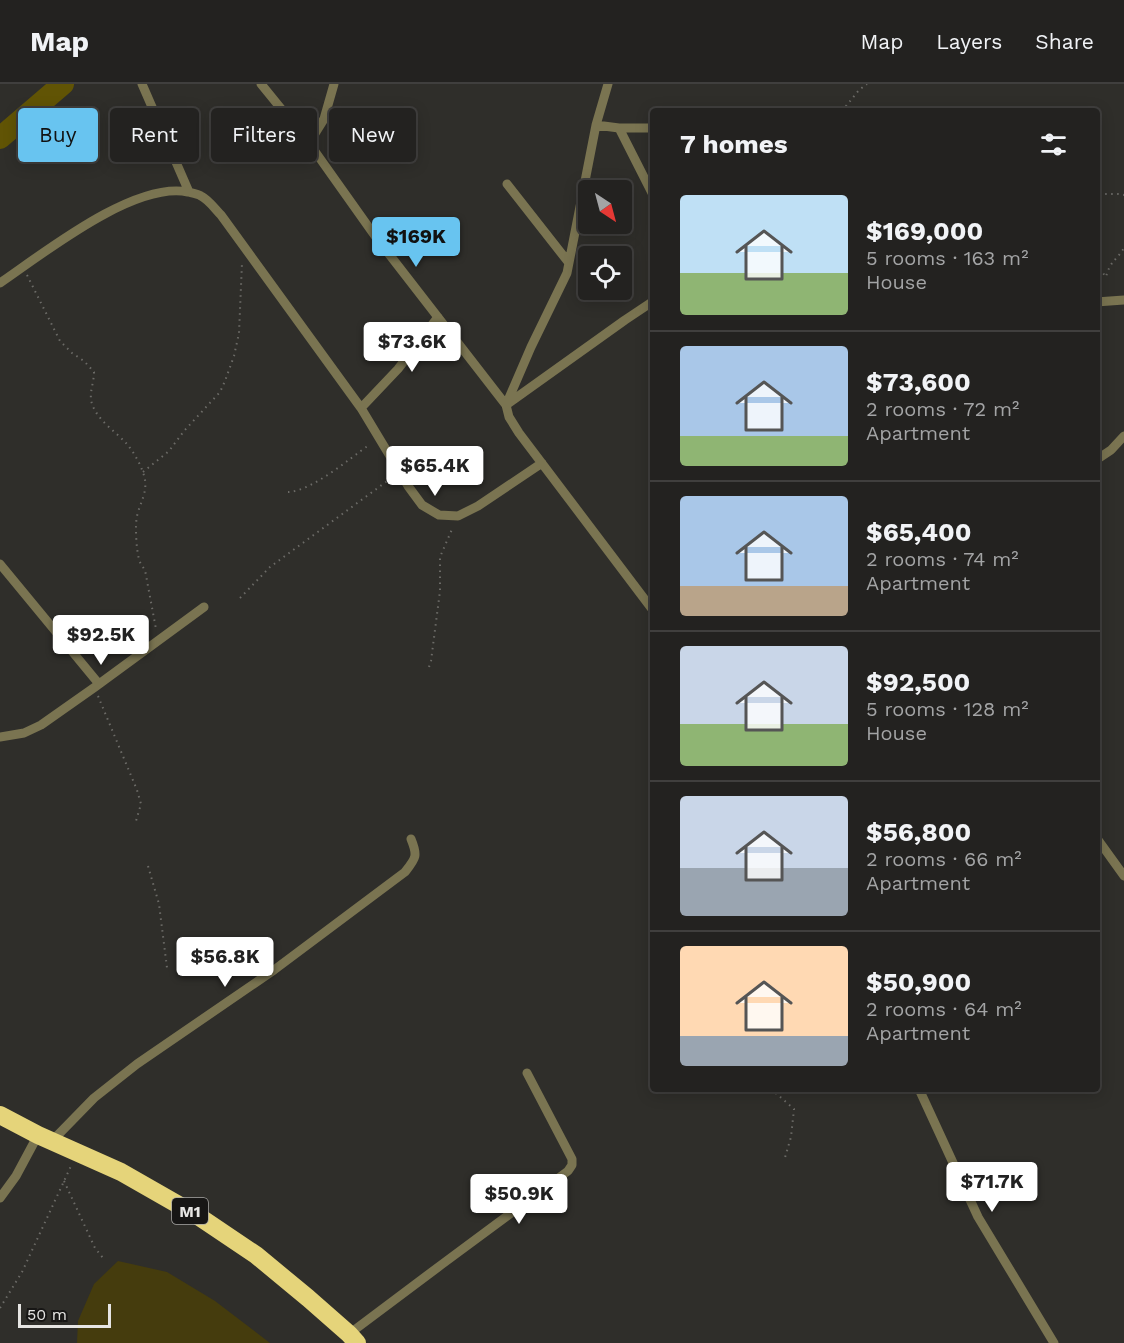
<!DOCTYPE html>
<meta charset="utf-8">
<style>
body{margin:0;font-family:"Work Sans",sans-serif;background:#2f2f2d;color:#f1f3f6;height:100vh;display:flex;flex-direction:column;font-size:22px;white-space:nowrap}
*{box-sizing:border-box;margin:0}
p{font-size:20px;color:#a3a4a5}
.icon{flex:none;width:33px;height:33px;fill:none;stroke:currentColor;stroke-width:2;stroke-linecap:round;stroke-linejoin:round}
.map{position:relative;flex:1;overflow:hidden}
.sheet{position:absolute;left:650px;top:24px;width:450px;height:984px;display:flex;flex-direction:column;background:#232220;border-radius:6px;box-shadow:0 3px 15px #0003,0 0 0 2px #403f3e}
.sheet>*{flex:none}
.banner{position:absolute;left:18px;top:24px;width:542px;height:54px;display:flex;gap:12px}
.needle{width:39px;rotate:144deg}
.fabs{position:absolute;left:578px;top:96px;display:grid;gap:12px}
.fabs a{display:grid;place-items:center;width:54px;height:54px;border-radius:6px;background:#232220;box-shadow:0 3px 15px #0003,0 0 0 2px #403f3e;font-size:30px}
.scale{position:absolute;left:18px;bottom:15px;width:93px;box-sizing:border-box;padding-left:6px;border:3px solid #e6e5e3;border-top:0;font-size:16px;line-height:21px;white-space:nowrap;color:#e6e5e3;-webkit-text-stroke:4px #171615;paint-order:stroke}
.price{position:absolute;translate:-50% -51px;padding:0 14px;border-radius:6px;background:#fff;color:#222;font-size:20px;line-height:39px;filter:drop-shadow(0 2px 3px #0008)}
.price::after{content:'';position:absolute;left:50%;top:36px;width:18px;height:14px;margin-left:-9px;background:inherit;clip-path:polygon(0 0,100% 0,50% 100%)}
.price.active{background:#68c4f0;color:#111}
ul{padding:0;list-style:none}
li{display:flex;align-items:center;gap:18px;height:150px;padding:0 30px}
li+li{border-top:2px solid #403f3e}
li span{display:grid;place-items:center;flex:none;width:168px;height:120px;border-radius:6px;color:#555}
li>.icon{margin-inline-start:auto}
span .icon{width:72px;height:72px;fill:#fffc;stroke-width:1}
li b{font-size:26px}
h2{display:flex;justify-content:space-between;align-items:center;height:72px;padding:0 30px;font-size:26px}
.chip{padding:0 21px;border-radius:6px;background:#232220;box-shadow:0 3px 15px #0003,0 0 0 2px #403f3e;font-size:21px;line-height:54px}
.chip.active{background:#68c4f0;color:#111}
header{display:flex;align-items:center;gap:36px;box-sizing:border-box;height:84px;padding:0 30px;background:#232220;border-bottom:2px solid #403f3e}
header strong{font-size:28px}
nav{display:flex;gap:33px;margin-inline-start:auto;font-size:21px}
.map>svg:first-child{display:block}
.green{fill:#453c0d}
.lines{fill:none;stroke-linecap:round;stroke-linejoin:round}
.river{stroke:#615405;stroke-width:22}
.path{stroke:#6c6b67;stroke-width:2;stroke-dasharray:1.5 4.5;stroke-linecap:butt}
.street{stroke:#7a7451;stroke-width:9}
.highway{stroke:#e5d47a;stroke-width:18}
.labels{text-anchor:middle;stroke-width:6;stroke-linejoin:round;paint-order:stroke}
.shield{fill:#171615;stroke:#a8a7a5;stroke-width:1.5}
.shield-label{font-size:16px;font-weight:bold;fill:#e6e5e3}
</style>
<header>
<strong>Map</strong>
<nav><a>Map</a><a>Layers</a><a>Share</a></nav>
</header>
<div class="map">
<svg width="1124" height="1259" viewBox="0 0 1124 1259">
<rect width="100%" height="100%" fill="#2f2e2a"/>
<path class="green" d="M118,1177L167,1188L215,1217L270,1259H77L78,1237L94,1200Z"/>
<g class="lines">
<path class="river" d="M0,54L63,0"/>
<path class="path" d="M842,27L859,6L867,0
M1096,116L1101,110H1118L1124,111
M1096,180L1106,193C1110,177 1116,177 1124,164
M27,191L60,257L72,269L84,277L94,288C94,298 90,306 91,316C95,335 114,346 126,359C134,368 143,384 145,396C147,409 140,419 137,432C135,441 136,468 140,478C141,481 143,483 145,486L156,545
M143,388L169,367L184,347L220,308L225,297L234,272L239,249L242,179
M288,408C312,407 349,375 369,361
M240,514L270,483L390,395
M429,583L431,577L440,507V473L453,443
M98,612L137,706L141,720L136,737
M148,782L159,820L167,884
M652,803L650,811L652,819
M771,1005L794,1025L791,1053L784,1077
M64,1097L95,1164L103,1174
M0,1224L22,1188L71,1082"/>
<path class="street" d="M142,0L189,108
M261,0L309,59L375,152L506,321L625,236L652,218
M608,0L596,41L567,189L531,263L506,321L509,333L519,349L652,525
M596,41L619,44H652
M619,44L652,109
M309,59L324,35L334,0
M507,100L569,179
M0,199C44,169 134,97 188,108C192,109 198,110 201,112C209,116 215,125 221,131L361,324L408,402L422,421L439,431L458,432L478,422L542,379
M1096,218L1124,216
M361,324L398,285L438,233
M1096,376L1111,366L1124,352
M0,480L99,600
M0,653L24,649L41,641L95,603L204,523
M1096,753L1124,792
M919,1005L978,1133L1054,1259
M53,1056L94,1014L137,980L274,886L405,788C416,774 418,772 411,755
M0,1114L16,1092L38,1051
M349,1250L441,1181L568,1087L572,1081V1075L527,989"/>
<path class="highway" d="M0,1031L38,1051L121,1088L198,1132L256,1171L308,1214L349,1250L357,1259"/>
</g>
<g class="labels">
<rect class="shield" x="172" y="1114" width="36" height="26" rx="4.5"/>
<g class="shield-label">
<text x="190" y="1133">M1</text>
</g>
</g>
</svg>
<div class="fabs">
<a><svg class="needle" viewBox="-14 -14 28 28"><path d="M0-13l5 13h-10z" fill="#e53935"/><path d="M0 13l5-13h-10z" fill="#a3a4a5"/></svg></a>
<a><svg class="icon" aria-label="locate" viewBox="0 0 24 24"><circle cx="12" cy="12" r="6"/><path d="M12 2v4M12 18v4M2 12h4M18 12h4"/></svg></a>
</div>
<div class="scale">50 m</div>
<b class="price active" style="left:416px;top:184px">$169K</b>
<b class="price" style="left:412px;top:289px">$73.6K</b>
<b class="price" style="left:435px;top:413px">$65.4K</b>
<b class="price" style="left:101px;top:582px">$92.5K</b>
<b class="price" style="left:225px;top:904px">$56.8K</b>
<b class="price" style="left:992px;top:1129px">$71.7K</b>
<b class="price" style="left:519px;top:1141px">$50.9K</b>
<div class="banner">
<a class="chip active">Buy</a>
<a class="chip">Rent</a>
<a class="chip">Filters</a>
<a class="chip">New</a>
</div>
<section class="sheet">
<h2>7 homes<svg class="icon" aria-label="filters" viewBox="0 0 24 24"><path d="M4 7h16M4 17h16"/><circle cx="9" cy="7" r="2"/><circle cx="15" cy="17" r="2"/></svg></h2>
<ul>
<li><span style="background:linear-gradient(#bfe0f5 65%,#8fb573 0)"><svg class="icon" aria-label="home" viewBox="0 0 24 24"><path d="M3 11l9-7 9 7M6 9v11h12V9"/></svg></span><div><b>$169,000</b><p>5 rooms · 163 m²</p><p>House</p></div></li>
<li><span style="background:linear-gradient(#a9c7e8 75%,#8fb573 0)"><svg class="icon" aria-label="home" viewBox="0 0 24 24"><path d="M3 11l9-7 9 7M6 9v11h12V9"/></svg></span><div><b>$73,600</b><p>2 rooms · 72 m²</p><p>Apartment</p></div></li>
<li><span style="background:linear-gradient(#a9c7e8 75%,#b9a48a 0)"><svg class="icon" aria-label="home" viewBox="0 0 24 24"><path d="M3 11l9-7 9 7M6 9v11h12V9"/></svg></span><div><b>$65,400</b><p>2 rooms · 74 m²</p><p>Apartment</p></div></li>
<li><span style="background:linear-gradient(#c9d6e8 65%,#8fb573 0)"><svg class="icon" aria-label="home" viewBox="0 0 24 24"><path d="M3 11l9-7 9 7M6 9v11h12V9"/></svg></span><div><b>$92,500</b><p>5 rooms · 128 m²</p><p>House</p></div></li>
<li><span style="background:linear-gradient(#c9d6e8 60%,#9aa5b1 0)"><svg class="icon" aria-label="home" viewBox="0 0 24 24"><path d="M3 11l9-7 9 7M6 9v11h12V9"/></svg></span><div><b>$56,800</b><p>2 rooms · 66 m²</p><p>Apartment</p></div></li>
<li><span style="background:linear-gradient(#ffd9b3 75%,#9aa5b1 0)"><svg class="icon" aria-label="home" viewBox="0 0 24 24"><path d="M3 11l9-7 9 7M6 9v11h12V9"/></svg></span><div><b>$50,900</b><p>2 rooms · 64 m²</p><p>Apartment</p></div></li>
</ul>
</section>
</div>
